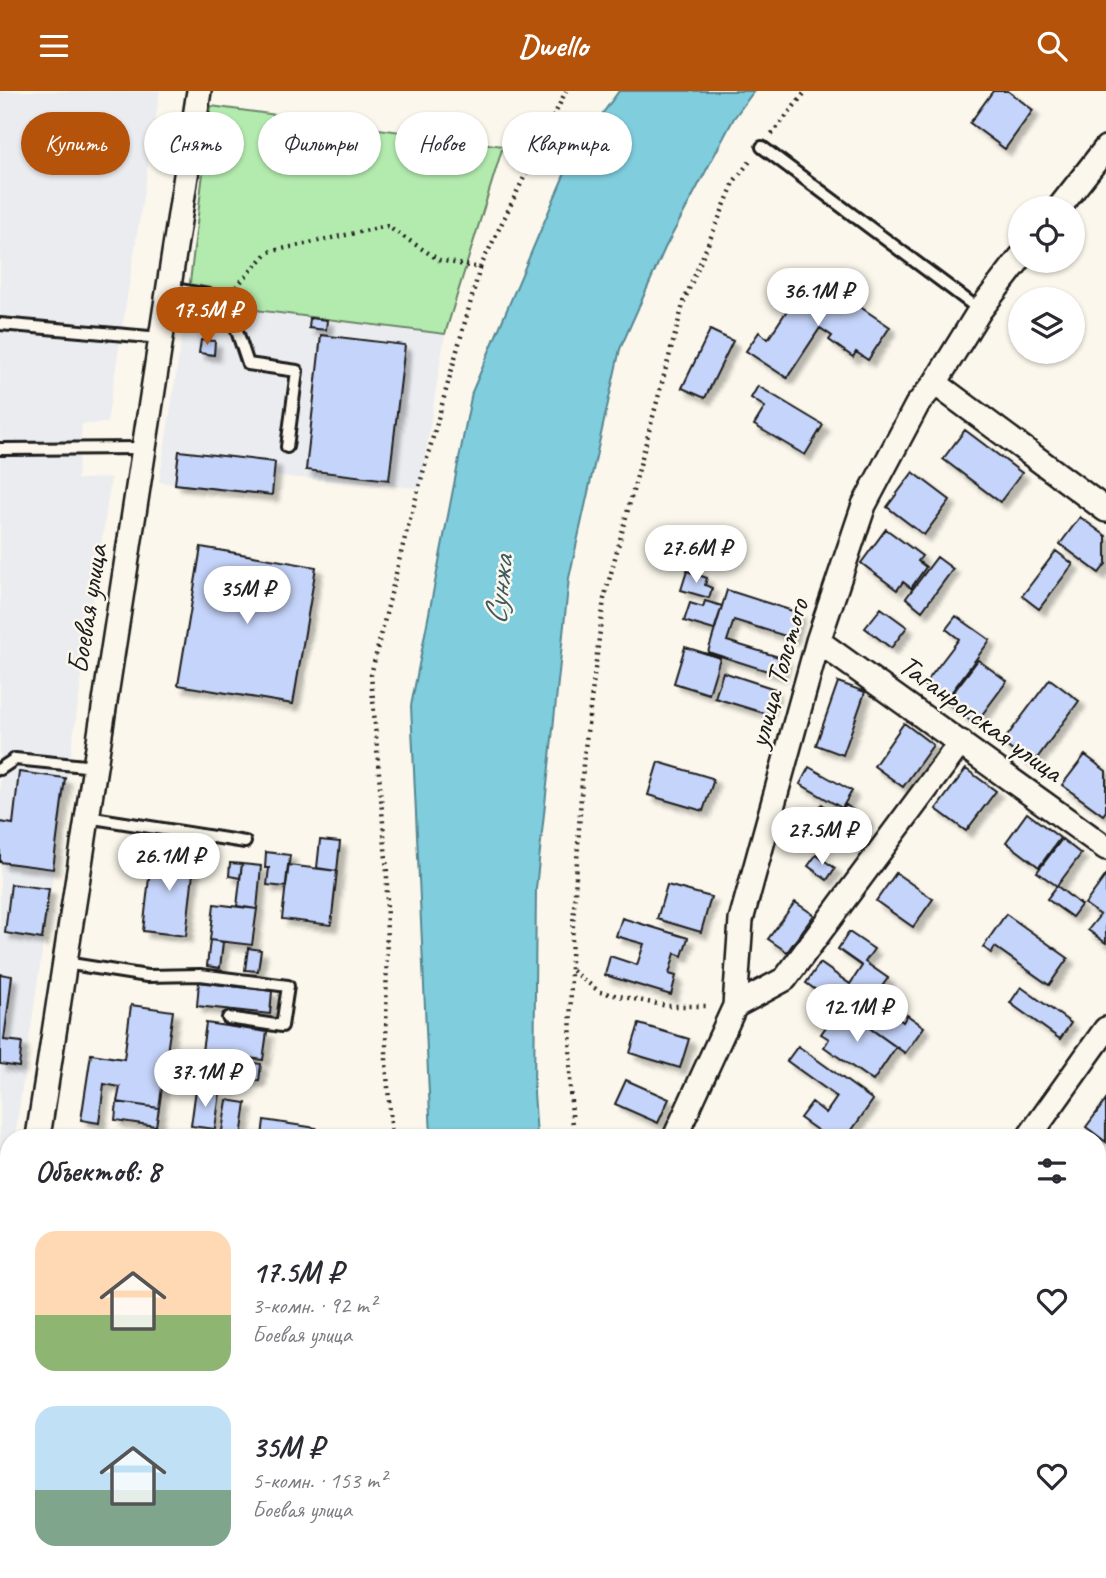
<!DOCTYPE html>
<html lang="ru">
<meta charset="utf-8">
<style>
body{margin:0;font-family:Caveat,sans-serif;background:#f7f7f7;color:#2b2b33;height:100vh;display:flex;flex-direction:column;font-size:26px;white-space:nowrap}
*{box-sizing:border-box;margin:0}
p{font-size:23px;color:#7c7c81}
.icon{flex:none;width:38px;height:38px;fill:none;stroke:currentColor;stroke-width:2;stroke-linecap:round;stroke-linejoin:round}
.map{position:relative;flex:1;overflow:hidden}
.panel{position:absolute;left:0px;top:1038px;width:1106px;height:450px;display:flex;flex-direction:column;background:#fff;border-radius:28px 28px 0 0;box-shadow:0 2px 5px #0004}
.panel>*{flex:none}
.guide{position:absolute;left:21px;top:21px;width:700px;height:63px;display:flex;gap:14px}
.buttons{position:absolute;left:1008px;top:105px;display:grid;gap:14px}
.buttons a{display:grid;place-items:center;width:77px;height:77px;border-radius:50%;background:#fff;box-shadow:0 2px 5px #0004;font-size:35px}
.price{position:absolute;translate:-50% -60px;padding:0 16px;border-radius:24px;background:#fff;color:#222;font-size:23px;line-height:46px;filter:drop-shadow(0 2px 4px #0008)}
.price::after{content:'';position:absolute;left:50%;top:42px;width:21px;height:16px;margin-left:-10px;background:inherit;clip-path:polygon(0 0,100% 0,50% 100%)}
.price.current{background:#b45309;color:#fff}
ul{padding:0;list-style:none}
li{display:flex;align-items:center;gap:21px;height:175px;padding:0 35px}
li span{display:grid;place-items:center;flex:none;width:196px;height:140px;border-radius:21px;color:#555}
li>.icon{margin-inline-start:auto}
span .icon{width:84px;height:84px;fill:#fffc;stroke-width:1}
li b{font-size:30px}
h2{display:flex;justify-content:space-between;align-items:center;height:84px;padding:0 35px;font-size:30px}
.chip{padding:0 24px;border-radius:32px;background:#fff;box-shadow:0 2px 5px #0004;font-size:24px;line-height:63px}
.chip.current{background:#b45309;color:#fff}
header{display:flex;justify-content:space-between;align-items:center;height:91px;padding:0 35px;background:#b45309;color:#fff;font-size:32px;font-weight:700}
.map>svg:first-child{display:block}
.built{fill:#ebecf0}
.green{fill:#b3ebaf;stroke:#688466;stroke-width:2}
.water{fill:#7fcddd;stroke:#578690;stroke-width:2}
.building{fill:#c5d4fa;stroke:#1c1c1c;stroke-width:2;filter:url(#shadow)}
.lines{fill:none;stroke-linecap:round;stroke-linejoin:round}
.service-casing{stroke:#1c1c1c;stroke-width:16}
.minor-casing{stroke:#1c1c1c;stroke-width:28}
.path{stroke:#1c1c1c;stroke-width:4.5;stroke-dasharray:2 5;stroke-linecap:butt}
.service{stroke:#fbf7ec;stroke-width:10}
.minor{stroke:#fbf7ec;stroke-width:23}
.labels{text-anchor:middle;stroke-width:5;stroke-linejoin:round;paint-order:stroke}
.street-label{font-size:30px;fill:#1c1c1c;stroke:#fbf7ec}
.water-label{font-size:32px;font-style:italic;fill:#3f5a60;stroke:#fbf7ec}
</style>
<header><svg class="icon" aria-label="menu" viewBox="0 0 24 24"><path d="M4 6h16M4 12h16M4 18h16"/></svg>Dwello<svg class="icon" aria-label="search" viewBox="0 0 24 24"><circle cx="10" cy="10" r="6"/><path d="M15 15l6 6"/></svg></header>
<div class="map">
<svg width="1106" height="1487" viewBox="0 0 1106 1487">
<defs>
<filter id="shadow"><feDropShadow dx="6" dy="6" stdDeviation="2" flood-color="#0004"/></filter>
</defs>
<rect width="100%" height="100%" fill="#fbf7ec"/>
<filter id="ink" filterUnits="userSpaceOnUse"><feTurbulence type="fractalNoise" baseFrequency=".0143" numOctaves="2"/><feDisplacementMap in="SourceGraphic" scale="14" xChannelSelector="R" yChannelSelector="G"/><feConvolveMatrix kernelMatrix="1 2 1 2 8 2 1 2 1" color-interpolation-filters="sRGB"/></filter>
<g filter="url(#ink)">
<path class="built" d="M0,0H160L107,332L82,333L77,388L111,387L15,1046H9V1087L0,1146Z
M188,208L310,227L445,243L420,397L274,385L272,404L159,391Z"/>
<path class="green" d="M211,15L503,55L445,243L248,218L242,222L219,219L214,213L188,208Z"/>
<path class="water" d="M619,0H754L734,27L665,157L620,258L569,487L536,798L534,1001L537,1046H431L411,615L472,301L573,63Z
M523,1479H647L651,1487H528Z"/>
<path class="building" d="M993,0H1008L1033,19L1005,58L970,32Z
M811,183L890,236L868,269L856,261L853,266L829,249L832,245L820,237L787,287L746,260L759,241L768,248Z
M310,227L327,229L326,239L309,237Z
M710,239L733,250L705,307L682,297Z
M321,244L405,254L389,389L306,379Z
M201,249L215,250L214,264L199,262Z
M758,295L823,334L805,364L754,334L765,316L751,307Z
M965,339L1022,382L1000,411L943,368Z
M179,360L275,371L272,404L175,393Z
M913,381L950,409L924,444L887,416Z
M1080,426L1106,445V473L1099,482L1060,453Z
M886,438L922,465L918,470L926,476L911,497L903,491L897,499L861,472Z
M201,456L316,476L293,613L178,594Z
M1056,460L1073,473L1039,518L1022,505Z
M937,466L953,478L922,520L906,507Z
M687,480L707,487L705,494L712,497L709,507L681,499Z
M727,499L799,522L792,547L734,529L727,550L785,568L780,584L708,561Z
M705,510L722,515L714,539L684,530L690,512L703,516Z
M881,517L907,536L891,557L865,537Z
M956,525L990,549L945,610L924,594L959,548L946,538Z
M685,556L720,567L709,603L674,592Z
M978,569L1007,590L975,633L946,611Z
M723,581L775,598L767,623L715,607Z
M1050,588L1079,610L1032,674L1002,652Z
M838,591L865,601L843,664L816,654Z
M904,632L933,654L903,696L874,675Z
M1085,664L1106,680V720L1103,724L1062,694Z
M658,671L712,687L713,691L703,720L648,704Z
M809,676L852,700L842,717L800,693Z
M966,678L996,700L966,740L936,718Z
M19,681L65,687L53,778L0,771V731L13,733Z
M822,713L838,725L846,714L866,729L848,754L811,728Z
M1027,722L1060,747L1039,776L1006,751Z
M1062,748L1081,763L1057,795L1037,781Z
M320,749L340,751L337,780L317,777Z
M152,760L195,764L186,845L143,840Z
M266,761L290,764L286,796L267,794L269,777H265Z
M816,764L835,777L827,789L808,775Z
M230,772L242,773L240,787L229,785Z
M242,773L261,775L257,818L237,815Z
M288,774L337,780L331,834L282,828Z
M896,782L933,808L913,836L876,810Z
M1106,784V852L1088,839L1100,824L1085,813Z
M11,793L49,798L42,848L5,842Z
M667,794L711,806L701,841L657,828Z
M1057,795L1081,814L1072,826L1047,808Z
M795,811L814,824L787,861L768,848Z
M214,813L257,818L252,854L210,849Z
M1006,823L1068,867L1049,894L995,856L991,862L983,856Z
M622,827L688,847L682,865L675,862L669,883L676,885L671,904L605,884L610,865L637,874L644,853L616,845Z
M849,841L874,858L865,871L888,887L872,909L903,931L907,924L924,936L905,962L806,892L820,872L850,893L862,875L838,858Z
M210,849L223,851L220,877L207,875Z
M248,857L261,859L258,880L245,879Z
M0,883L12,885L4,949L22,951L19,976L0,973Z
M199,891L272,900L270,923L197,915Z
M1021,896L1071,932L1060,948L1010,912Z
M131,914L173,920L159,1017L117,1011L120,996L104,993L99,1032L81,1029L91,963L124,968Z
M840,916L896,956L873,990L824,956L829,948L821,943Z
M206,932L267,941L263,969L202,960Z
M639,933L689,948L680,977L630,962Z
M798,955L873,1009L847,1046H827L800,1027L812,1011L826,1022L837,1006L787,970Z
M203,964L261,973L259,990L233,986L231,998L199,993Z
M626,989L669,1008L658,1032L615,1013Z
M196,998L220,1002L215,1038L191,1035Z
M227,1009L246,1012L241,1046H221Z
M1106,1009V1051L1086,1036Z
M117,1011L159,1017L156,1035L115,1029Z
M264,1029L316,1037L309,1046H262Z
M1097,1075L1106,1082V1115L1097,1108Z
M1097,1334L1106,1340V1378L1097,1372Z"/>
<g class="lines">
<defs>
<path id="service" d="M762,56L980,219
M168,197L226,207L248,273L297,280L287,356
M0,233L161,247
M0,358L144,357
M0,678L15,668L95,676
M87,726L245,751
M65,872L147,885L200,884L288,895L282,935L228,927
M0,1408L9,1409
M0,1465L9,1466
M21,1479L26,1487
M221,1487L223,1479"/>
<path id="minor" d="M1059,117L1106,57
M935,292L1106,419
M818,550L1106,757
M735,915L785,888L961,651
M38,1046L199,0
M675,1046L735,915L741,829L818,550L864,414L917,314L935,292L980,219L1020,167
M1029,1046L1106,938
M0,1292L9,1236
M1097,1467L1106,1455
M718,1487L724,1479
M1083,1487L1089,1479"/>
</defs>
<use href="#service" class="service-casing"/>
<use href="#minor" class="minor-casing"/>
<path class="path" d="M772,43L806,0
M236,196L268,161L387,135L439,169L480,177L566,0
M572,880L600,901L667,915H709
M392,1046L386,972L387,781L371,584L404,450L480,177
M574,1046L570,1000L571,866L583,673L604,508L684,210L735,89L751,69
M475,1479L480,1487
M683,1479L691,1487"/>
<use href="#service" class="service"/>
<use href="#minor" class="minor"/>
</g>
</g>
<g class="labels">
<g class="street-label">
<text transform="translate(87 518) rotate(-81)" y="10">Боевая улица</text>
<text transform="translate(778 582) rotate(-74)" y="10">улица Толстого</text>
<text transform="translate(981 627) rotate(36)" y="10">Таганрогская улица</text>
</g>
<g class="water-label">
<text transform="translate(498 499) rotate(-83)" y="11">Сунжа</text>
</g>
</g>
</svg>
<div class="buttons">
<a><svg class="icon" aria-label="locate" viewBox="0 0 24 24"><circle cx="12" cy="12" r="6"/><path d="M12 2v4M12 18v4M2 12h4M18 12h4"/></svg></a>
<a><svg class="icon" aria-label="layers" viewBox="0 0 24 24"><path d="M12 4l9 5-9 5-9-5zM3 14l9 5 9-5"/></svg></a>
</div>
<b class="price" style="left:818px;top:237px">36.1M ₽</b>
<b class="price current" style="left:207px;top:256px">17.5M ₽</b>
<b class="price" style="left:696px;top:494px">27.6M ₽</b>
<b class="price" style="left:247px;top:535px">35M ₽</b>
<b class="price" style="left:822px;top:776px">27.5M ₽</b>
<b class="price" style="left:169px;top:802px">26.1M ₽</b>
<b class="price" style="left:857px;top:953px">12.1M ₽</b>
<b class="price" style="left:205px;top:1018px">37.1M ₽</b>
<div class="guide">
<a class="chip current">Купить</a>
<a class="chip">Снять</a>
<a class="chip">Фильтры</a>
<a class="chip">Новое</a>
<a class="chip">Квартира</a>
</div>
<section class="panel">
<h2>Объектов: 8<svg class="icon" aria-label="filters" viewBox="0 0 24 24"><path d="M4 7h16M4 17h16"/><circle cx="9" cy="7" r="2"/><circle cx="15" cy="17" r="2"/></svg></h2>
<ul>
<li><span style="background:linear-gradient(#ffd9b3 60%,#8fb573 0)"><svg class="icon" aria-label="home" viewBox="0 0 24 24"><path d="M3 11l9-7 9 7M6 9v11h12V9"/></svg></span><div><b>17.5M ₽</b><p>3-комн. · 92 m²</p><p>Боевая улица</p></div><svg class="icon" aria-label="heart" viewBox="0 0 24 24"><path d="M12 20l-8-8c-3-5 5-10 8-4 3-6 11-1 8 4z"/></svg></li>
<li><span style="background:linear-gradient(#bfe0f5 60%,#7fa58c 0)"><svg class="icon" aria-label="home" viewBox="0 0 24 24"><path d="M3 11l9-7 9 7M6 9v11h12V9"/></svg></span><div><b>35M ₽</b><p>5-комн. · 153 m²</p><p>Боевая улица</p></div><svg class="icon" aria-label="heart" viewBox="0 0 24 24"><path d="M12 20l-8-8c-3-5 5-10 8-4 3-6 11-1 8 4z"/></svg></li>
</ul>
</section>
</div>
